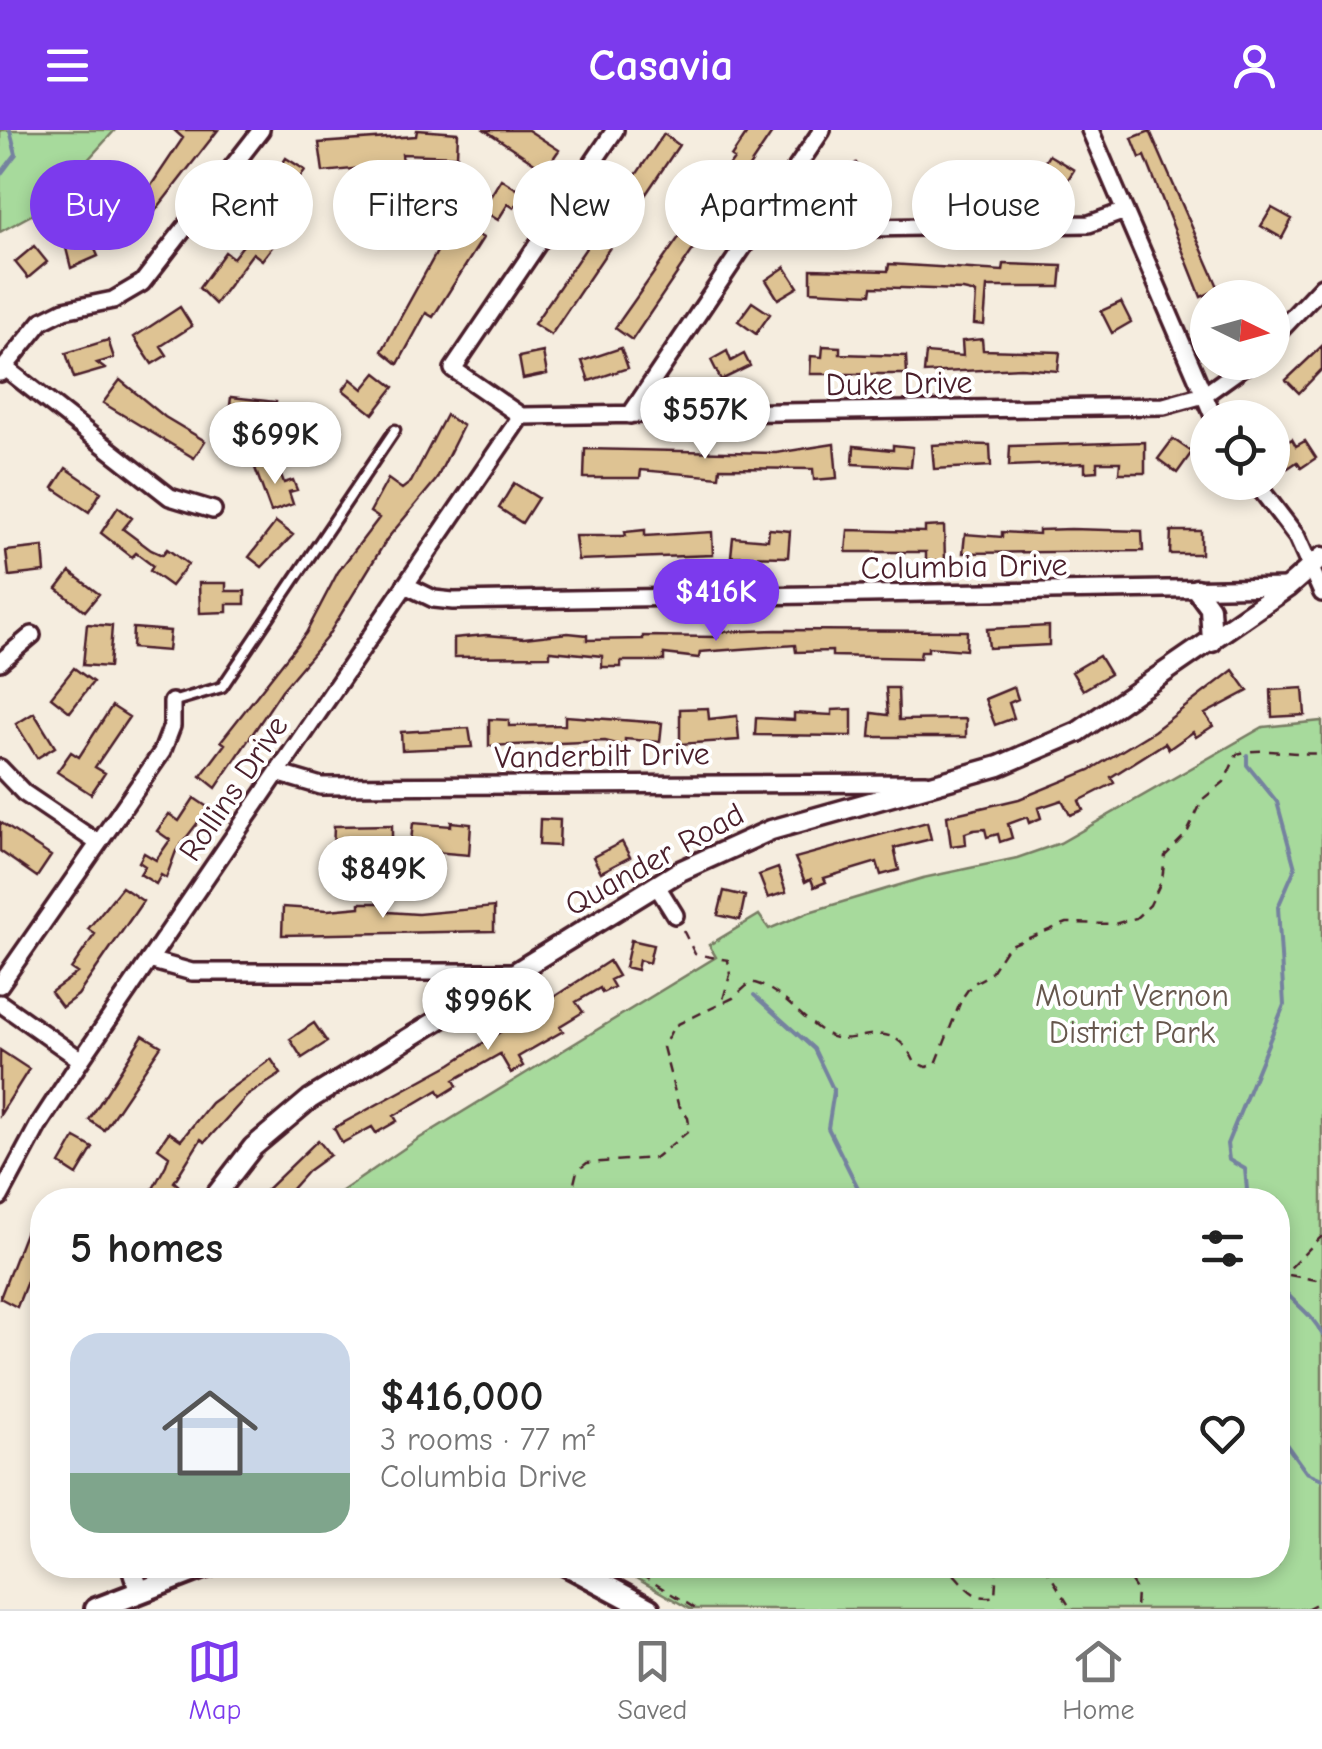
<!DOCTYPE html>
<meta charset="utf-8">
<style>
body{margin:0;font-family:"Comic Neue",sans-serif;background:#f2f2f2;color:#222;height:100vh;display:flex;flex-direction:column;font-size:38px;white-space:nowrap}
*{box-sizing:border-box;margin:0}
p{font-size:32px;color:#767676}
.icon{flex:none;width:55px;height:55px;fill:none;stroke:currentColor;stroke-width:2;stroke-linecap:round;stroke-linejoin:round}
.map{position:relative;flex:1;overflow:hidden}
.details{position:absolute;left:30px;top:1058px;width:1260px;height:390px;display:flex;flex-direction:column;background:#fff;border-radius:40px;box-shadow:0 5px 15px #0003}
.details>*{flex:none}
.banner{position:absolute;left:30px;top:30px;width:1262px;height:90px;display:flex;gap:20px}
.needle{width:65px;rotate:95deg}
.controls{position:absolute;left:1190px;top:150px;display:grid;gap:20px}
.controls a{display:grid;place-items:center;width:100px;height:100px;border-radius:50%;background:#fff;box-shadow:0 5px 15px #0003;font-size:50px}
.price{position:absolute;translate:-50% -85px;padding:0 22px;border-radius:35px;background:#fff;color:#222;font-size:32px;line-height:65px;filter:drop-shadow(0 2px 5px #0008)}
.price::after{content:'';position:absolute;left:50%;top:60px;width:30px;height:22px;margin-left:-15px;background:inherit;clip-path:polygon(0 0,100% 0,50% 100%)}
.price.current{background:#7c3aed;color:#fff}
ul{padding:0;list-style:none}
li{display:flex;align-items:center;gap:30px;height:250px;padding:0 40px}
li span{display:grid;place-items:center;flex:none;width:280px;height:200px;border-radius:30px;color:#555}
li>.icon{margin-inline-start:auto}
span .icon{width:120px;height:120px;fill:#fffc;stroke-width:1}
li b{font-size:42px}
h2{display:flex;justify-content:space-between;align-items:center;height:120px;padding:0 40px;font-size:42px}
.tag{padding:0 35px;border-radius:45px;background:#fff;box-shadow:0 5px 15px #0003;font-size:35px;line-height:90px}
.tag.current{background:#7c3aed;color:#fff}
header{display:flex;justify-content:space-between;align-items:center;height:130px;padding:0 40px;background:#7c3aed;color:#fff;font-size:45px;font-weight:700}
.menu{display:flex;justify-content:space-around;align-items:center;height:140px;border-top:2px solid #e0e0e0;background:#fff;font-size:28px;color:#767676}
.menu a{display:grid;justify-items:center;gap:5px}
.menu .current{color:#7c3aed}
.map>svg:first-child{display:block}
.green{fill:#a7da9c;stroke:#787c64;stroke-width:2.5}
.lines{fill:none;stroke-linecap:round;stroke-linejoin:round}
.stream{stroke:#75829f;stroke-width:4}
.building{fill:#dec393;stroke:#4a1f2b;stroke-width:2.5}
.service-casing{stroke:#4a1f2b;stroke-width:15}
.minor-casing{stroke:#4a1f2b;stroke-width:22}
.tertiary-casing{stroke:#4a1f2b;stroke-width:25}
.secondary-casing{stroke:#4a1f2b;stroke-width:28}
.path{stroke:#4a1f2b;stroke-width:2.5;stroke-dasharray:10 8;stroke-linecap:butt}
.service{stroke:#fff;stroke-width:8}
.minor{stroke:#fff;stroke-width:15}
.tertiary{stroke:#fff;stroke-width:18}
.secondary{stroke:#fff;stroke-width:20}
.labels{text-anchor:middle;stroke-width:8;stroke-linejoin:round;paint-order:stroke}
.street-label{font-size:32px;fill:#4a1f2b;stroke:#fff}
.park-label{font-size:32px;fill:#66574d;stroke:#fff}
</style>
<header><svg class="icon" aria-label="menu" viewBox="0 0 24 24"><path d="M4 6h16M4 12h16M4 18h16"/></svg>Casavia<svg class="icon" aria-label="person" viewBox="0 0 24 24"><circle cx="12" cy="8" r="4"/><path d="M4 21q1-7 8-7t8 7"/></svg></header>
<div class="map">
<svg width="1322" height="1479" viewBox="0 0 1322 1479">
<rect width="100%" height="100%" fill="#f5eddf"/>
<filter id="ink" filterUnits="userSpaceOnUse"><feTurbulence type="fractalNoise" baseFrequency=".01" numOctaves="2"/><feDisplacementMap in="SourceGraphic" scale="20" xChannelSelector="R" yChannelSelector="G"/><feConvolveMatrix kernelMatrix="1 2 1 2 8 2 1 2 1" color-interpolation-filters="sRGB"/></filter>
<g filter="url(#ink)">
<path class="green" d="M0,0H115L44,78L0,102Z
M1322,591V1479H690L613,1435H1278V1070H329L415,1011L716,827L709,815L759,785L769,799L809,782L923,748L1017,728L1060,713L1263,597Z"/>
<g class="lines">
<path class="stream" d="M0,45L16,24L10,0
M1247,625V635L1277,672L1295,738L1278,777L1284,875L1227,1014L1229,1030L1245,1039L1248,1070
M754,865L814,919L834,961L828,998L864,1070
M1278,1152C1291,1173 1311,1181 1322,1204
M1278,1303L1306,1342L1322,1349"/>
</g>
<path class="building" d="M174,0H218L134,108L116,95L139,63L144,66L183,8Z
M417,0L458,3L457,26L402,24L403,34L323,42L319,13L416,6Z
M485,0H528L559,20L548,36L541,32L539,36Z
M749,0H774L632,210L615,198L734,29L731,27Z
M1150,1L1219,159L1201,167L1145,26L1140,28L1132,8Z
M664,4L679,15L551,205L534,194Z
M1049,25L1074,40L1064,56L1057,51L1052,60L1034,49Z
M286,28L305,40L280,78L261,66Z
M856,33L869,52L851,65L838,46Z
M943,37L1006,39L1007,62L943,59Z
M501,49L523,63L514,78L508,74L498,90L482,80Z
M1272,78L1292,89L1282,108L1261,96Z
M268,84L286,99L262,130L253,123L215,174L199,158L225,122L233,128Z
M454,91L483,108L433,187L426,183L398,234L382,221Z
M87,101L98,126L71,138L64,110Z
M34,116L47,132L28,148L15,132Z
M889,134L1003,141L1004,134L1062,136L1060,157H987L984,195L974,194L976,163L963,160L872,157L871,164L811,161V139L888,141Z
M785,137L798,157L778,169L766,150Z
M752,172L770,184L756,204L738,191Z
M1121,172L1131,192L1112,203L1101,181Z
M180,177L192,196L161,216L167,225L152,234L134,207Z
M982,209L983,220L1060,222L1058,241L1021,238L924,243L926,223L963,226L962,211Z
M108,210L114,228L97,233L105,239L74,248L66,223Z
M823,216L840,217V224L906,226L907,244H810L811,226L822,227Z
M1322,216V239L1299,263L1286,250Z
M621,218L628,238L589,251L582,231Z
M727,221L731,231L744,224L750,236L721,250L711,230Z
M543,222L547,244L523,249L519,227Z
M376,243L394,257L373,284L343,260L351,249L363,259Z
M120,250L165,287L205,311L194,328L103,273Z
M231,267L276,272L273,297L228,292Z
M446,285L463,296L436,350L387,409L327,507L282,560L216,658L201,646L225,614L221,611L306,503L338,442L379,388L370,382L388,349L402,359L411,352Z
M1173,309L1192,322L1177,343L1158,329Z
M1292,309L1296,316L1305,311L1316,328L1301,338L1297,332L1288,338L1276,319Z
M1145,312V343H1119L1120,332H1097V341L1085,342V333L1009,336L1010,316Z
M834,314L837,348L814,350L813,339L720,338L719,347L641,340L640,348H584L585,319L776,323Z
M951,314L990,315L991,336L934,339L932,315Z
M893,315L913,317L911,337L853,334L854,316L893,320Z
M276,331L284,353L293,350L297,360L289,362L293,374L271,382L255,338Z
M66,338L101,362L89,382L53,358Z
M514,353L538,368L522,393L499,378Z
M118,377L132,388L123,399L151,420L162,425L167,419L188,434L171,456L150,441L153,436L136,423L132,427L101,403Z
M276,392L293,405L262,437L249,427Z
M944,396L945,430L926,431V422H846L848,400L925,402V397Z
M769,399L790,401L788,427L731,426L733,407L768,410Z
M1071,399L1142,401L1143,421L963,423L965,404L1002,407V402L1039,404V400Z
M645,400V406L712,402L713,425L578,430L575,406H626L625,402Z
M1171,401H1201V424H1170Z
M43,417L45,442L9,446L6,421Z
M70,442L99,464L85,481L57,459Z
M199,453H226V461H245V474H227V482L200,483Z
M87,494L112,496L109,537L83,535Z
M1049,496V515L989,518L987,499Z
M133,498L170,501L168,521L132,518Z
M776,500L967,501L966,520L928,517V521H921L920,528L832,526V521L796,522L795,515L700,522L699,528L664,524V531H621V537H602V526L550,521V526L454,527V508L486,505L524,508L568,503L587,505V510L643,509V506L718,507V502Z
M1099,526L1110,544L1083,560L1072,542Z
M74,538L93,552L70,582L51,567Z
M1233,540L1248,561L1205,584L1213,596L1196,607L1193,602L1169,619L1165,613L1111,647L1114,653L1079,671L1083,680L1070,685L1062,670L1038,678L1041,688L1029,693L1027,687L1008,694L1012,708L1000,712L998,704L987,707L985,699L974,700L965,703L966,714L951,716L947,686L1019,669L1090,640L1154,601Z
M1014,557L1018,569L1009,573L1014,588L995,595L985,569Z
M886,558H898L899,590L966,589V607H870L872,583L888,585Z
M1303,558L1305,585L1272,587L1271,560Z
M112,576L129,587L95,637L105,643L91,664L57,642L71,622L79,627Z
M708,578L709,589L737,586L739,610L680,614V579Z
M852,579V606L755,605L756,588L794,590V583L832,585V580Z
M34,583L55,617L37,628L16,594Z
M565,586L662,593L660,612L625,609V616L605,611L489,616V589L509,590V596L565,595Z
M469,598L472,617L402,620L401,602Z
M194,668L209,678L176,721L166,748L161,745L156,754L140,744L145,736L139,732L144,723L156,730L170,710L157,701L169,684L179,691Z
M540,689L560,690L559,716L539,715Z
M0,692L51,726L37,747L0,721Z
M451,692L471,694L469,725L410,720L413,693L451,696Z
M927,692L931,709L894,718L899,740L881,745L877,732L824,748L826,752L814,757L811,749L805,752L795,728Z
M392,695V714L353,715V723H333L334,696Z
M622,712L630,727L601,742L593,727Z
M778,738L786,762L768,768L759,745Z
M122,757L143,771L78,865L62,877L51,862L77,843L71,839L95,804L88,799Z
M724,761L745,766L740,790L718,785Z
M360,773H388V782L418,784L494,777V801L282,805L283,777L328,780L360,777Z
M631,810L653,815L649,833L639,830L637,840L625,837Z
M609,831L618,846L610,850L614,857L602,863L600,858L576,872L583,882L560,896L563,901L518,927L523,936L511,943L500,924L454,950L457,956L441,966L438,960L394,986L397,991L376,1003L372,997L342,1013L334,998L451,934Z
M314,893L327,912L302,928L290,909Z
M143,905L161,916L104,1000L89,990Z
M0,920L29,939L0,985Z
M271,929L281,944L247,966L205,1012L201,1009L174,1052L178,1055L169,1070L149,1066L166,1035L169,1026L158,1018L169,1002L181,1010L211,973Z
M75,1008L93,1018L77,1045L60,1034Z
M318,1010L330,1025L308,1041L282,1070H256Z
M30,1090L42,1096V1113L17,1177L0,1168Z"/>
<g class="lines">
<defs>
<path id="service" d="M172,572L222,557L395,300"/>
<path id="minor" d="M615,0L453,239L521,286L1164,276L1204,265L1250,232
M1090,0L1214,288
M763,88L815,99L1089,94L1125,81
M1272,209L1322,156
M4,237L170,367L213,380
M0,243L42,191L64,180L113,170L142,153L261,0
M630,285L822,0
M1255,352L1297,407L1322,463
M405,455L434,469L453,471L1288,457
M0,532L32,505
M0,638L24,663L98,713
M277,643L321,656L926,653
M657,756L675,785
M149,830L192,842H512
M0,855L162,622L172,596V572
M0,873L81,930
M0,1067L38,996L81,930L521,286"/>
<path id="tertiary" d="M1196,459L1210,478L1212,512
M212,1070L253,1017L310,969L680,741L771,700L999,636L1078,602L1288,457L1322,427
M131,1435L139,1461"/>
<path id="secondary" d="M567,1435L649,1479
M96,1479L210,1435"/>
</defs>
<use href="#service" class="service-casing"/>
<use href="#minor" class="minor-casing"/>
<use href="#tertiary" class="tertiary-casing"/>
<use href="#secondary" class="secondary-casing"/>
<path class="path" d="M683,800L695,824L728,830L730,845L722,873
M570,1070L577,1041L587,1033L655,1028L690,1000L688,988L678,974L663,917L674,896L733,868L751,852C781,858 801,890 828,905C854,920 891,880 915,933L927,937L936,934L962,868L972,854L989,845L1008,816L1067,793L1114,794L1136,788L1150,775L1162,750L1165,726L1187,703L1203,669L1224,652L1237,624C1265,616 1292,626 1322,623
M887,1070L910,1064L919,1070
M1289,1145L1322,1151
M1278,1150L1322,1106
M625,1435L696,1479
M902,1435H931
M939,1435C962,1441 964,1473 995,1466L997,1435
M1044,1435L1071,1479
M1120,1435L1137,1461L1136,1479
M1306,1479L1322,1471"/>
<use href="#service" class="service"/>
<use href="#minor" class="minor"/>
<use href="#tertiary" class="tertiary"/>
<use href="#secondary" class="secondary"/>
</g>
</g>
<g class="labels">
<g class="street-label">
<text transform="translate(899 253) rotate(-1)" y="11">Duke Drive</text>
<text transform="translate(964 436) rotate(-1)" y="11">Columbia Drive</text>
<text transform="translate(602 625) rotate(-1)" y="11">Vanderbilt Drive</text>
<text transform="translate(233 658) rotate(-56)" y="11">Rollins Drive</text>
<text transform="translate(654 729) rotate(-29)" y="11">Quander Road</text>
</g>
<g class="park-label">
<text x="1132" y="876">Mount Vernon<tspan x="1132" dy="37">District Park</tspan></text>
</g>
</g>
</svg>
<div class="controls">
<a><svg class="needle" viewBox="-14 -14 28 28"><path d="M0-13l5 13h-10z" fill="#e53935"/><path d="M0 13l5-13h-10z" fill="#767676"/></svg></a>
<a><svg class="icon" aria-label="locate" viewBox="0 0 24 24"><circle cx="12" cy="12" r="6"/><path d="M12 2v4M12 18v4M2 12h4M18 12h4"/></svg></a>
</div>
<b class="price" style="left:705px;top:332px">$557K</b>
<b class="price" style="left:275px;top:357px">$699K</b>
<b class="price current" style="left:716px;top:514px">$416K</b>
<b class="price" style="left:383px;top:791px">$849K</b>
<b class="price" style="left:488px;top:923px">$996K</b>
<div class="banner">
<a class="tag current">Buy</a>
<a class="tag">Rent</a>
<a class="tag">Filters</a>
<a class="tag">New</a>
<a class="tag">Apartment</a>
<a class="tag">House</a>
</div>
<section class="details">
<h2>5 homes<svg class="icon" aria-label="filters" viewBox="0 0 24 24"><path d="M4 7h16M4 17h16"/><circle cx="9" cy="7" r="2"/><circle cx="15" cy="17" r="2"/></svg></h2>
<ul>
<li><span style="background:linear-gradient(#c9d6e8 70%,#7fa58c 0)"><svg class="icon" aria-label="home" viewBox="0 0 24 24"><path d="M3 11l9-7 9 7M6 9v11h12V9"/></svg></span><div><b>$416,000</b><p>3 rooms · 77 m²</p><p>Columbia Drive</p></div><svg class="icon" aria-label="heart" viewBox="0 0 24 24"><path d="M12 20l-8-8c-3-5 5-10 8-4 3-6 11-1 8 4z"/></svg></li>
</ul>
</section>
</div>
<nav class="menu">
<a class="current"><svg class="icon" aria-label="map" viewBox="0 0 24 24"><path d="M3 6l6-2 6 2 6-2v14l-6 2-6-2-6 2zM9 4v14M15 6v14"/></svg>Map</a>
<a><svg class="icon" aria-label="saved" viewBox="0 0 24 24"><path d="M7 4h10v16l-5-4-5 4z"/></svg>Saved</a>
<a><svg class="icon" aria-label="home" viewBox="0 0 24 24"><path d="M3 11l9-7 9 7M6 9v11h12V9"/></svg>Home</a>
</nav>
